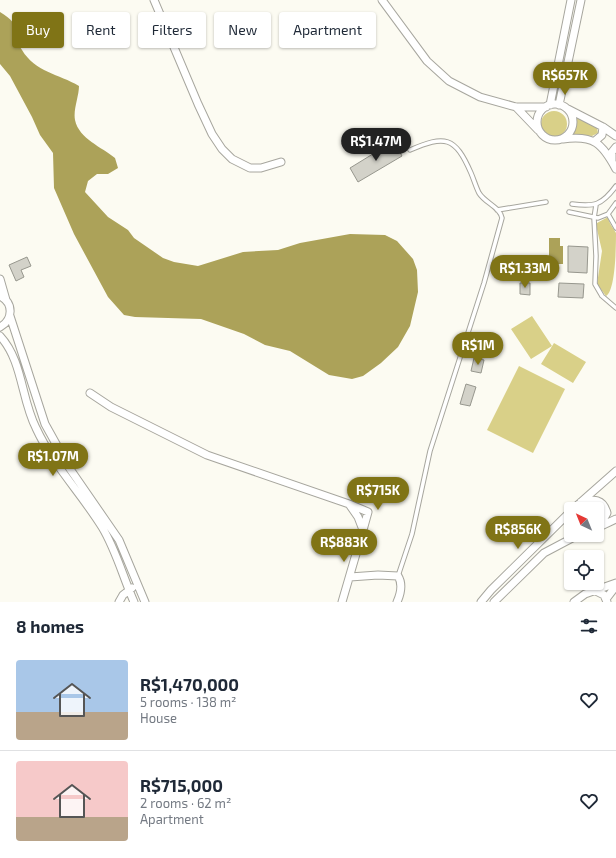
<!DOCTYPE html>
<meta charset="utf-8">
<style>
body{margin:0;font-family:"Exo 2",sans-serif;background:#f2f2f3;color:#1f2937;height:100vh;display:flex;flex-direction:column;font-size:15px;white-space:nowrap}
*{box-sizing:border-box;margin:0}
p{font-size:13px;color:#747a83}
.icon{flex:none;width:22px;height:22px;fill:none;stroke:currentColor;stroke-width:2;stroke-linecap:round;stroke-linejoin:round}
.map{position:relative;height:602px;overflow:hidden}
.details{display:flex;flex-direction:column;background:#fff;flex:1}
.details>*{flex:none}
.guide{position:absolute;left:12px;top:12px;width:400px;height:36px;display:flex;gap:8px}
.needle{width:26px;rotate:317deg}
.controls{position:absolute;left:564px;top:502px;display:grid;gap:8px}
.controls a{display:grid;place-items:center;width:40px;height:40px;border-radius:4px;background:#fff;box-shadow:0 1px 3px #0004;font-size:20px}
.price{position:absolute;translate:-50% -34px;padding:0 9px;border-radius:14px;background:#807416;color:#fff;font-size:13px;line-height:26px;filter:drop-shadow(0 1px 2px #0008)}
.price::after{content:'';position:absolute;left:50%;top:24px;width:12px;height:9px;margin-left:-6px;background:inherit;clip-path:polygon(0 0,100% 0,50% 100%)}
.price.selected{background:#222;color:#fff}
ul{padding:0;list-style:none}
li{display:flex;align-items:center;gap:12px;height:100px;padding:0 16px}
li+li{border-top:1px solid #e0e1e3}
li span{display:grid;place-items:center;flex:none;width:112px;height:80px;border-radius:4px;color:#555}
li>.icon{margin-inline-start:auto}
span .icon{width:48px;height:48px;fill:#fffc;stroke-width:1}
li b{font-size:17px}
h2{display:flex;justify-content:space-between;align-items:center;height:48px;padding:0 16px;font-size:17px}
.tag{padding:0 14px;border-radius:4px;background:#fff;box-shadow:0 1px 3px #0004;font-size:14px;line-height:36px}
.tag.selected{background:#807416;color:#fff}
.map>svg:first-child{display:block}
.green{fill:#d9d088}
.water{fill:#aca259}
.building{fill:#d3d2c9;stroke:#97978e}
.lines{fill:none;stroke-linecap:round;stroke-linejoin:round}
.service-casing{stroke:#a7a69e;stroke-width:5.5}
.minor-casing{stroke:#a7a69e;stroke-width:9}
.service{stroke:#fff;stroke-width:3.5}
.minor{stroke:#fff;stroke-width:7}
</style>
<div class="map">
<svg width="616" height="602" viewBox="0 0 616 602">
<rect width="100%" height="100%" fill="#fcfbf2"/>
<path class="green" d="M541 124a13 13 0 1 1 26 0a13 13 0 1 1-26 0Z
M576,115L597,128L598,133L592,136L573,134L576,123Z
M608,217C609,224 613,227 616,233C616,242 616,291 606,296L597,284L602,251L596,225L597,223Z
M532,316L552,346L531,359L511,329Z
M554,343L586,362L573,383L541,364Z
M519,366L565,389L533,453L487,430Z"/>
<path class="water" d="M0,12C25,27 10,32 22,50C35,72 59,74 79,86C79,96 73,110 75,120C79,139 102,147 115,158L118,168L108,174H97L88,181L85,192L108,217L128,230L134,238L163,258L174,262L198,266L243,252L278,250L300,243L350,234L385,235L397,241L413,259L417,270L418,292L410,326L398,347L381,363L363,376L352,379L329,375L290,351L265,345L244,334L201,319L135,317L124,315L108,297L74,234L54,188L53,153L40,135L32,117L10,76L0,64Z
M549,238H560V246H563V264H549Z"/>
<path class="building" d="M394,141L402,156L358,182L350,168Z
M568,246L588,247L587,273L568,272Z
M27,257L31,266L21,270L24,277L16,281L9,265Z
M520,283H530V295L520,294Z
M559,283L584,284L583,298L558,297Z
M474,358L484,360L481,373L471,371Z
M466,384L476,387L470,406L460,404Z"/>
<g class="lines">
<defs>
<path id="service" d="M572,204C595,207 602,205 616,186
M596,205L594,218L596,256L595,284L602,296L616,308
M497,210L546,202
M569,212L598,218L608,214L616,203
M608,214L616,228
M398,576L412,534L430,451L484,283L502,218C500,207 485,203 479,193C476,187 474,180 471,173C455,136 445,135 410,150"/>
<path id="minor" d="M154,0L198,104L212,134L222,149L232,159L250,168H261L281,162
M382,0L427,61L449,81L480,97L516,107H546
M537 122a18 18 0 1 1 36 0a18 18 0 1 1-36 0Z
M550,105L571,0
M559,105L581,0
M516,107L538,130
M568,109L603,127L616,136
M563,139C594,135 602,143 616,169
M595,141L602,135L603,127
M612,161V152L616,147
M0,279L6,300
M0,296C14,303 13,320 0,327
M10,316L45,424L70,469L119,540L145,602
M0,336C23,361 21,399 36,428C53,465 81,493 102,527C116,550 123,577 134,602
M90,393L111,407L207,455L349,504
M581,502C594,499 603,498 607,513L599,527
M349,504L368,512L363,530L358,517Z
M573,509L616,471
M599,527L616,519
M350,577L378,575L398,576C403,584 401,593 397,602
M594,590L604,595L607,602
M606,599L616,586
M119,602L123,595L132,588
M342,602L363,530
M481,602L491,590L571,511
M494,602L544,553L578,535
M574,602L585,594L616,583"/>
</defs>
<use href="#service" class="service-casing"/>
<use href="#minor" class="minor-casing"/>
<use href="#service" class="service"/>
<use href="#minor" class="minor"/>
</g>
</svg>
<div class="controls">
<a><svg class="needle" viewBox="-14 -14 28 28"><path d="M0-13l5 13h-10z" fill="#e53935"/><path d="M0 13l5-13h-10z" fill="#747a83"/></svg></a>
<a><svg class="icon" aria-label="locate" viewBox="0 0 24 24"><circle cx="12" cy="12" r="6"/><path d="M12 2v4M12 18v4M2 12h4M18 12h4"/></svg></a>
</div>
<b class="price" style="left:565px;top:96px">R$657K</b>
<b class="price selected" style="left:376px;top:162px">R$1.47M</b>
<b class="price" style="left:525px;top:289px">R$1.33M</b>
<b class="price" style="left:478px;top:366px">R$1M</b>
<b class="price" style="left:53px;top:477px">R$1.07M</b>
<b class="price" style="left:378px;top:511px">R$715K</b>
<b class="price" style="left:518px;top:550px">R$856K</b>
<b class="price" style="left:344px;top:563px">R$883K</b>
<div class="guide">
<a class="tag selected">Buy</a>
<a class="tag">Rent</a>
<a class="tag">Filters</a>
<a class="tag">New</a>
<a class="tag">Apartment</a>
</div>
</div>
<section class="details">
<h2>8 homes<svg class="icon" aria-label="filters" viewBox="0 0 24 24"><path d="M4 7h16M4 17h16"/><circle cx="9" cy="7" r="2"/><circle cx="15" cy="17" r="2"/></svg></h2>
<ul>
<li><span style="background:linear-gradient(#a9c7e8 65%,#b9a48a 0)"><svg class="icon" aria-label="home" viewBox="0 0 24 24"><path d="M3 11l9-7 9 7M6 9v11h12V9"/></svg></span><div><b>R$1,470,000</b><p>5 rooms · 138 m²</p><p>House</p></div><svg class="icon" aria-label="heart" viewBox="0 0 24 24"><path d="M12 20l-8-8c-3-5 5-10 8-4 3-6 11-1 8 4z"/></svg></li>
<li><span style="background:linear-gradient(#f6c9c9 70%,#b9a48a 0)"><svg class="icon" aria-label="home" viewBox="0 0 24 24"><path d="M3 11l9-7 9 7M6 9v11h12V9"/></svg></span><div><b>R$715,000</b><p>2 rooms · 62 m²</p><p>Apartment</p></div><svg class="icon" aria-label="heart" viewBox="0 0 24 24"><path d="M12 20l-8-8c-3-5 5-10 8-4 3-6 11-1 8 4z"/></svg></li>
</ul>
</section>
